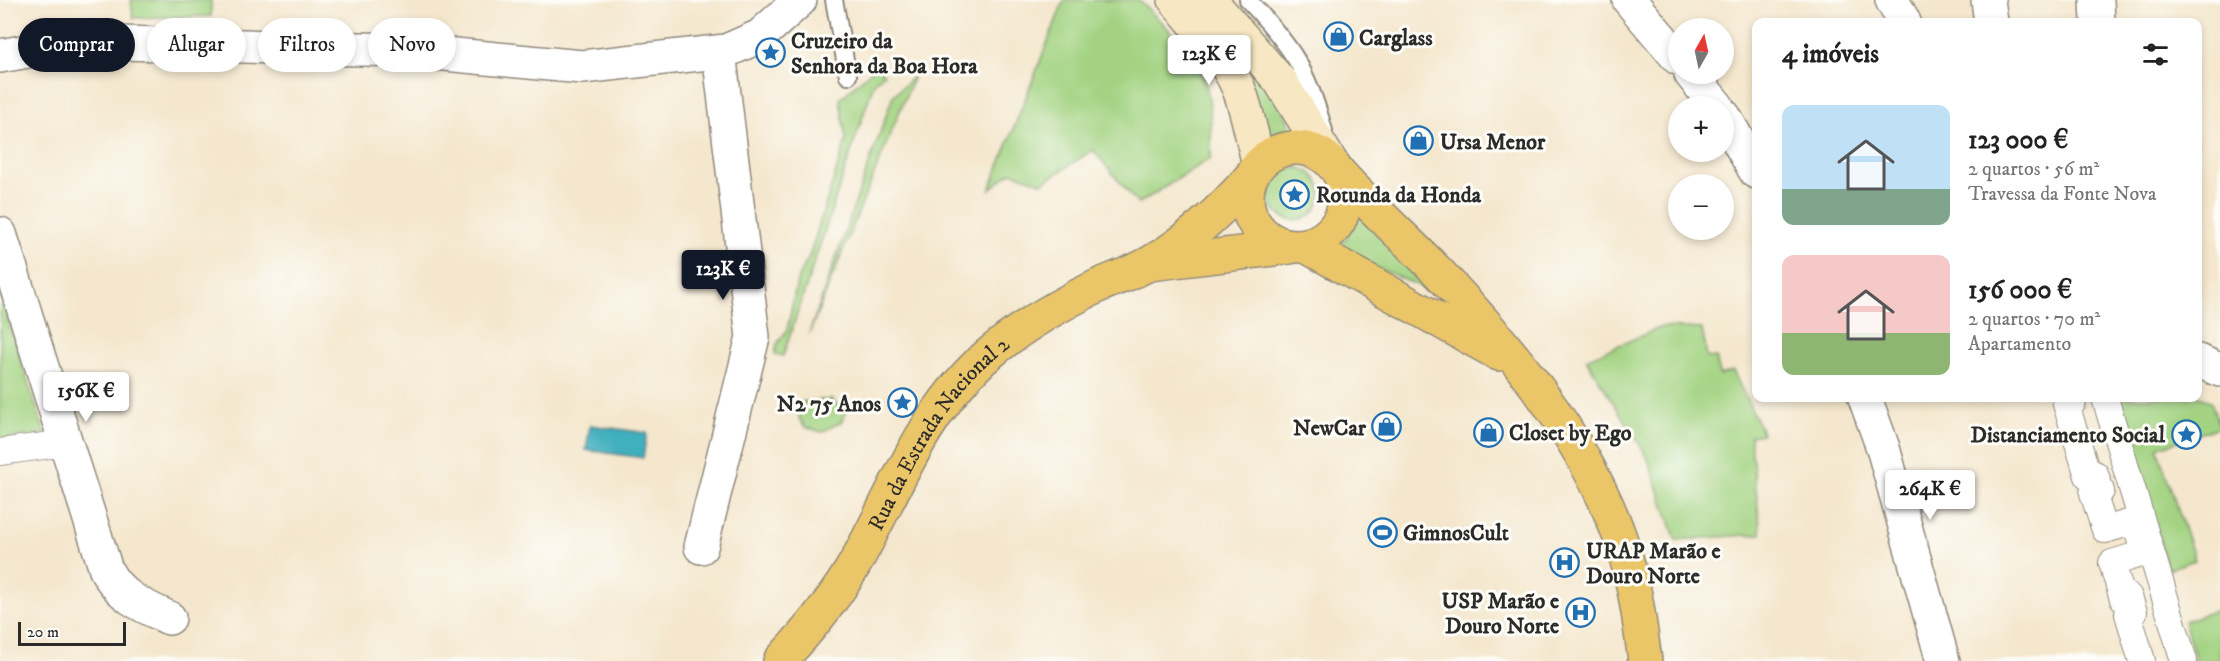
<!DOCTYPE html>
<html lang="pt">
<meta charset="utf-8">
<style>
body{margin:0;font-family:"IM FELL DW Pica",serif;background:#f2f2f2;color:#222;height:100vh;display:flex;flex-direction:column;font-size:22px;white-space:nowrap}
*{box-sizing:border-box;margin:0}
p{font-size:20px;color:#767676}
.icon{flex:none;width:33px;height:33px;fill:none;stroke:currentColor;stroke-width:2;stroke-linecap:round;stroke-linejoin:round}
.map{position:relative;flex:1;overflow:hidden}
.sheet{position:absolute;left:1752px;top:18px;width:450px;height:384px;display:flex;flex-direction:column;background:#fff;border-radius:12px;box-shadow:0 3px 9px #0003}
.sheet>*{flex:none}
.hud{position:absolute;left:18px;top:18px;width:570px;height:54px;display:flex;gap:12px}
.needle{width:39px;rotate:9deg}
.fabs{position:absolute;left:1668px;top:18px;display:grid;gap:12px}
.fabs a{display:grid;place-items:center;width:66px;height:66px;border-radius:50%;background:#fff;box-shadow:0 3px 9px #0003;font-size:30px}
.scale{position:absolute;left:18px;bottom:15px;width:108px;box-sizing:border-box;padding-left:6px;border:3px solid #2b2b2b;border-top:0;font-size:16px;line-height:21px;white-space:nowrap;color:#2b2b2b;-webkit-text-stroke:4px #fdfcf7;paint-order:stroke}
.price{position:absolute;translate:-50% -51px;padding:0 14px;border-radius:6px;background:#fff;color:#222;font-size:20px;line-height:39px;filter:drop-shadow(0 2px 3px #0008)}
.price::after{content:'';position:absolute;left:50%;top:36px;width:18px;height:14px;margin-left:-9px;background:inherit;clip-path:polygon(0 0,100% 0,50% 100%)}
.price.selected{background:#111827;color:#fff}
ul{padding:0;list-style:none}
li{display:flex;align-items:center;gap:18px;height:150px;padding:0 30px}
li span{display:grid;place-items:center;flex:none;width:168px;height:120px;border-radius:12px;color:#555}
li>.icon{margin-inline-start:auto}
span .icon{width:72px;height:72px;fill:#fffc;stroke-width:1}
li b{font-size:26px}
h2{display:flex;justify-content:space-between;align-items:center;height:72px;padding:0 30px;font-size:26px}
.pill{padding:0 21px;border-radius:27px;background:#fff;box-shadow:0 3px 9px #0003;font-size:21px;line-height:54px}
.pill.selected{background:#111827;color:#fff}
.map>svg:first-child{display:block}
.green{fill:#a3d382;stroke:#677f56;stroke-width:1.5}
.water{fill:#41afbe;stroke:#366d74;stroke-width:1.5}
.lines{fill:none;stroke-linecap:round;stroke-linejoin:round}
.service-casing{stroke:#90897c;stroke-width:20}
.pedestrian-casing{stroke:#90897c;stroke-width:28}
.minor-casing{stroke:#90897c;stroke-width:36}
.secondary-casing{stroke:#90897c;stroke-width:36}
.primary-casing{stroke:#90897c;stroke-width:36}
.service{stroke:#fff;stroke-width:16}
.pedestrian{stroke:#fff;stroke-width:26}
.minor{stroke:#fff;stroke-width:33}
.secondary{stroke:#f7e8c3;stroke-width:33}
.primary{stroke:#ebc669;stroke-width:33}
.labels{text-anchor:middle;stroke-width:6;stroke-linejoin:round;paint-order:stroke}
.poi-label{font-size:22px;font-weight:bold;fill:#2b2b2b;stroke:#fdfcf7;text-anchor:start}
.street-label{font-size:22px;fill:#2b2b2b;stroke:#fdfcf7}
</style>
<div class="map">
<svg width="2220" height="661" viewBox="0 0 2220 661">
<rect width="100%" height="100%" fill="#fdfcf7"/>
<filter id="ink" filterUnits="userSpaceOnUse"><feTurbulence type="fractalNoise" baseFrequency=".0167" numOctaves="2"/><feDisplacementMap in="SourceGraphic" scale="12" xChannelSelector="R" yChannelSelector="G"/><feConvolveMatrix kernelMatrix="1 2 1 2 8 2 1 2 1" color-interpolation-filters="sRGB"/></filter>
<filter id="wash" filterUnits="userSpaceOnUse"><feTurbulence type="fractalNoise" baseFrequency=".008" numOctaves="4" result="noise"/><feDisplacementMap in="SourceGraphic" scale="24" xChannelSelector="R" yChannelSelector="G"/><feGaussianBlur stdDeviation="1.35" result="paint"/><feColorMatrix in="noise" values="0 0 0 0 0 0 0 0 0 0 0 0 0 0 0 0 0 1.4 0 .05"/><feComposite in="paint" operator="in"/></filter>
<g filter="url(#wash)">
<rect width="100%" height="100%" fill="#f4e7cd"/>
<path class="green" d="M131,0H211V16L133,18Z
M1064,0H1139C1165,27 1201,54 1208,93C1212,114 1211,137 1211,158L1138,204L1093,150L1042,183L1011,172L990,189Z
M1239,47L1277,94L1291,129L1265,137Z
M877,65L884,74L874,83L783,356L775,354L777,344L787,330L798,277L809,257L846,140L840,99Z
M914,76L809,334L893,96Z
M1269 194a26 26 0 1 1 52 0a26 26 0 1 1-52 0Z
M1362,203L1436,277L1427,289L1334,250L1346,239Z
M3,305L45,434L0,439V306Z
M1662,327L1702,329L1707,358L1716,357L1720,375L1733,371L1763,434L1750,436L1761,534L1676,540L1647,456L1586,359Z
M2198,397L2211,401L2219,427L2157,448L2195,560L2168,569L2117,398Z
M833,399L832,402L848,409L841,422L822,432L805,427L799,418L801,402Z
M2220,609V661H2196L2184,621Z"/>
<path class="water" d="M590,425L647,433L643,458L586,450Z"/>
</g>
<g filter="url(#ink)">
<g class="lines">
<defs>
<path id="service" d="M834,0L848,76
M1248,0C1292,47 1307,68 1324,131"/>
<path id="pedestrian" d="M2072,398L2073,402L2066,404L2088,476L2095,474L2101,491L2093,493L2105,530L2135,521L2144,553L2112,563L2123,599L2129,597L2134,612L2128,614L2142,661
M2105,398L2184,661
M0,452L65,443"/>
<path id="minor" d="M1629,0L1678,58
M1892,0L1904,22
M1988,0L1991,22
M2097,0L2098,22
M0,56L67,44L119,43L402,50L582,67L726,51L760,36L800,0
M1691,74L1717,106
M1724,116L1756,172
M0,234L106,570C120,597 143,606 169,618
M2198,361L2220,370
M1865,398L1883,448L1943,661
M701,547L753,337L719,52"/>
<path id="secondary" d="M1175,0C1197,27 1224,55 1238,87C1248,111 1252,139 1259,164
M1210,0L1280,81L1332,164"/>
<g id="primary">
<circle cx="1296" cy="197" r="49"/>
<path d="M1340,174C1372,209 1407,240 1440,274C1510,348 1579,431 1616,527C1633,570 1639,616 1645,661"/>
<path d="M1306,246L1499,354"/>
<path d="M1150,264L1290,247"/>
<path id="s1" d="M780,661C809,630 836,598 857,560C895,491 922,416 981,361C1016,329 1058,305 1100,285C1116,278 1135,272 1150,263C1188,241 1221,211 1250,178"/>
</g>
</defs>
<use href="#service" class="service-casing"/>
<use href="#pedestrian" class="pedestrian-casing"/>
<use href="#minor" class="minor-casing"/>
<use href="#secondary" class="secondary-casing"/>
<use href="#primary" class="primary-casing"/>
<use href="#service" class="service"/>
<use href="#pedestrian" class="pedestrian"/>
<use href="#minor" class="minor"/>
<use href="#secondary" class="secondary"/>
<use href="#primary" class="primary"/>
</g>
</g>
<defs>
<symbol id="shop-ring" viewBox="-11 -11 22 22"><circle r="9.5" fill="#fdfcf7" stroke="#1f6fb2" stroke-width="1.5"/><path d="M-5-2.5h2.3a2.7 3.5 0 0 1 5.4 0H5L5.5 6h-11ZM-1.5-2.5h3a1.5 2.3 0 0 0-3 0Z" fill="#1f6fb2"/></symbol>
<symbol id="sight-ring" viewBox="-11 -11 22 22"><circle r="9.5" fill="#fdfcf7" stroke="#1f6fb2" stroke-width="1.5"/><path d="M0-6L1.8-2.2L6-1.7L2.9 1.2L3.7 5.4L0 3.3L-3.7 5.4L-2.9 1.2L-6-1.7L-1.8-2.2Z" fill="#1f6fb2"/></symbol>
<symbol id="stadium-ring" viewBox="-11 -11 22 22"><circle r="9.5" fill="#fdfcf7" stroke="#1f6fb2" stroke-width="1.5"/><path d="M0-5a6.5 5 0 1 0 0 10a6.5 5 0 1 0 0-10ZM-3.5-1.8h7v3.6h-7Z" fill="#1f6fb2"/></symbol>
<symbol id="hospital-ring" viewBox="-11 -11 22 22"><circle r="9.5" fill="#fdfcf7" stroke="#1f6fb2" stroke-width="1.5"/><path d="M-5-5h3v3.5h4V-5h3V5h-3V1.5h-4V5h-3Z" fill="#1f6fb2"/></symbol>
</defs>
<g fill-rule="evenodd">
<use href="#shop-ring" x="1322" y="20" width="33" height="33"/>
<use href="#sight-ring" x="754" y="36" width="33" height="33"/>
<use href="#shop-ring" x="1402" y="124" width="33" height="33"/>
<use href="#sight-ring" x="1278" y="178" width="33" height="33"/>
<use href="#sight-ring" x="886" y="386" width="33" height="33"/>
<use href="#shop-ring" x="1370" y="410" width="33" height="33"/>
<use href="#shop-ring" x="1472" y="416" width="33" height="33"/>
<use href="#sight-ring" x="2170" y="418" width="33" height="33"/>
<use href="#stadium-ring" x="1366" y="516" width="33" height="33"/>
<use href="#hospital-ring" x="1548" y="546" width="33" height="33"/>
<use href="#hospital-ring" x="1564" y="596" width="33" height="33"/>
</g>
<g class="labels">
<g class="poi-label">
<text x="1359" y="45">Carglass</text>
<text x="791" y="48">Cruzeiro da<tspan x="791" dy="25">Senhora da Boa Hora</tspan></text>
<text x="1440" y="149">Ursa Menor</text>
<text x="1316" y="202">Rotunda da Honda</text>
<text x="881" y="411" text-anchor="end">N2 75 Anos</text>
<text x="1366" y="435" text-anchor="end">NewCar</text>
<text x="1509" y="440">Closet by Ego</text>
<text x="2165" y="442" text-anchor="end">Distanciamento Social</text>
<text x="1403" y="540">GimnosCult</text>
<text x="1586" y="558">URAP Marão e<tspan x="1586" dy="25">Douro Norte</tspan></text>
<text x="1559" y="608" text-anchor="end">USP Marão e<tspan x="1559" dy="25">Douro Norte</tspan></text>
</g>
<g class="street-label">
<text dy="8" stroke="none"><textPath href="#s1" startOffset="279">Rua da Estrada Nacional 2</textPath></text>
</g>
</g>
</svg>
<div class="fabs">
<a><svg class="needle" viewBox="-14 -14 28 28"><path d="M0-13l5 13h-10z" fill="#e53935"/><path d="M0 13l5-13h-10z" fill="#767676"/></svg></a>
<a>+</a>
<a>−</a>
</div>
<div class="scale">20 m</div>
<b class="price" style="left:1209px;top:86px">123K €</b>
<b class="price selected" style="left:723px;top:301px">123K €</b>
<b class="price" style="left:86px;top:423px">156K €</b>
<b class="price" style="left:1930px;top:521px">264K €</b>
<div class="hud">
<a class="pill selected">Comprar</a>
<a class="pill">Alugar</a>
<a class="pill">Filtros</a>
<a class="pill">Novo</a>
</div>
<section class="sheet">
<h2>4 imóveis<svg class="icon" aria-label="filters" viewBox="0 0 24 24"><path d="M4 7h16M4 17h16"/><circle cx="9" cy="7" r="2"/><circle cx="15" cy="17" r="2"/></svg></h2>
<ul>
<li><span style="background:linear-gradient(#bfe0f5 70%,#7fa58c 0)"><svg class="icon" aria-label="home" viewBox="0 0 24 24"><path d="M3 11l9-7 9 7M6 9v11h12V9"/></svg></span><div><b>123 000 €</b><p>2 quartos · 56 m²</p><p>Travessa da Fonte Nova</p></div></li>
<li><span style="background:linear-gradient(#f6c9c9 65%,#8fb573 0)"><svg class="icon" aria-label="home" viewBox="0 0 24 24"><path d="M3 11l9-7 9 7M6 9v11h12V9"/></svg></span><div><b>156 000 €</b><p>2 quartos · 70 m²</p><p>Apartamento</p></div></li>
</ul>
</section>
</div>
